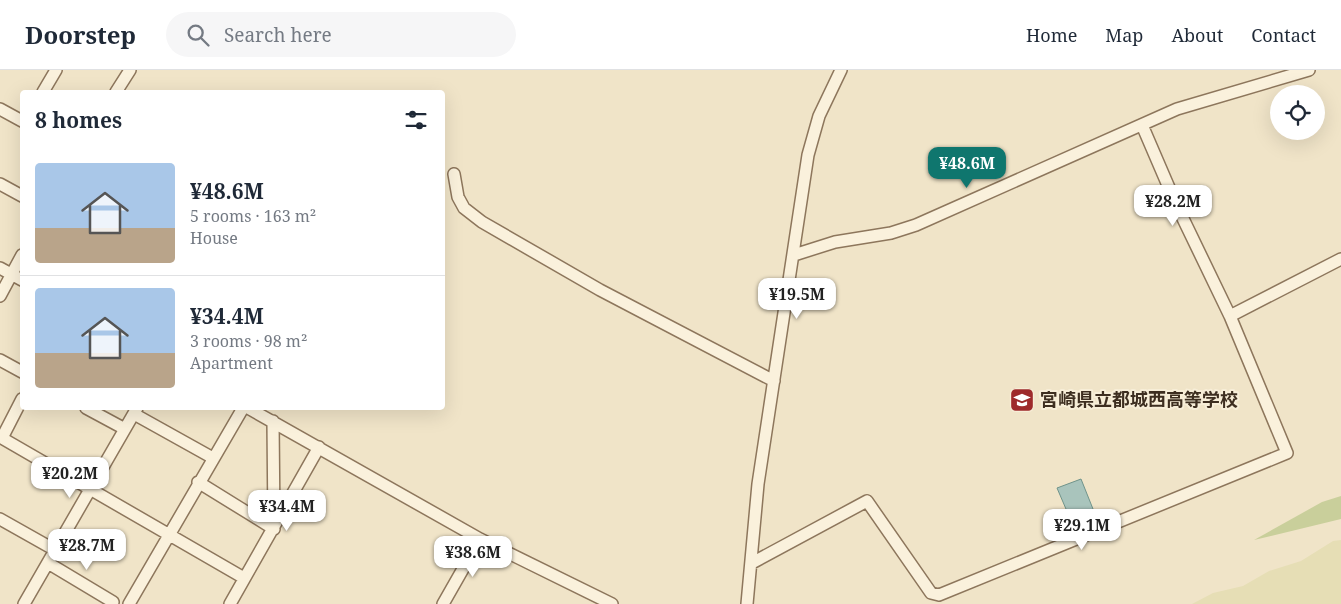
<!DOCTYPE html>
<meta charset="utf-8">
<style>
body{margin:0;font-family:"Noto Serif","Noto Sans JP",serif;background:#f6f6f7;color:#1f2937;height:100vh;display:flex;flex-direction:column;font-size:19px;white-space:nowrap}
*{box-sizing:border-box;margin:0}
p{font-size:16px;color:#747a83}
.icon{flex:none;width:28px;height:28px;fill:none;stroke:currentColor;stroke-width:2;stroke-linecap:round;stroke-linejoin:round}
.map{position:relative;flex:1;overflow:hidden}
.details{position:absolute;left:20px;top:20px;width:425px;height:320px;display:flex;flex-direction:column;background:#fff;border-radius:5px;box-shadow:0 5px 20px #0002}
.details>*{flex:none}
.controls{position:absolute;left:1270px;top:15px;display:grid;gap:10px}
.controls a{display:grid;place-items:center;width:55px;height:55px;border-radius:50%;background:#fff;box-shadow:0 5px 20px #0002;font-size:25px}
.price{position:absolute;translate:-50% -42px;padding:0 11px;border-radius:10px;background:#fff;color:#222;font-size:16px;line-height:32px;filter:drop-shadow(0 1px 2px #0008)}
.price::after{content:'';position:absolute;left:50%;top:30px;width:15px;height:11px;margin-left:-8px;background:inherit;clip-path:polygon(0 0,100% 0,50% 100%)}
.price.selected{background:#0f766e;color:#fff}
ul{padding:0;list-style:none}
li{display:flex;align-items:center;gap:15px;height:125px;padding:0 15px}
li+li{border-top:1px solid #e0e1e3}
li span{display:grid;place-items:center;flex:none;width:140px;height:100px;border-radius:5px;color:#555}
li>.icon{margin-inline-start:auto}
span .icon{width:60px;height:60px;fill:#fffc;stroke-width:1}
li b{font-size:21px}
h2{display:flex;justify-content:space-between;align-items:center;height:60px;padding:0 15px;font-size:21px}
header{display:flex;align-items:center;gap:30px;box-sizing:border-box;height:70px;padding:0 25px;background:#fff;border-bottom:1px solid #e0e1e3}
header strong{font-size:24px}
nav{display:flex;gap:28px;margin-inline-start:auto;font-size:18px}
.search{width:350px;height:45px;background:#f6f6f7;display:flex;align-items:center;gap:12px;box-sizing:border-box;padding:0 18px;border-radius:28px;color:#747a83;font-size:19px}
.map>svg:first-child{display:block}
.farmland{fill:#e6deb5}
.green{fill:#c9cf9b}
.water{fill:#a9c4bc;stroke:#6f938a}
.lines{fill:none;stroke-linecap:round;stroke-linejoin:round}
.minor-casing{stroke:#8d765c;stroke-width:14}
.minor{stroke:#faf1dc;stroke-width:11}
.labels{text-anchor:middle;stroke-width:4;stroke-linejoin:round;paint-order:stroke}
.poi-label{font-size:18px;font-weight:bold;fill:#3d2e20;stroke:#f7eed8;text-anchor:start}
</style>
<header>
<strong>Doorstep</strong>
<div class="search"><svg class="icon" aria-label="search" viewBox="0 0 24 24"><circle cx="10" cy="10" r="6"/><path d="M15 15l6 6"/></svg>Search here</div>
<nav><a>Home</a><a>Map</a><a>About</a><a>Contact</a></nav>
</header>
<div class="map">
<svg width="1341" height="534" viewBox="0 0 1341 534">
<rect width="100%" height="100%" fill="#f0e4c8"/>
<path class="farmland" d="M1341,470V534H1192L1213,523L1243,516L1269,501L1301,491L1333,471Z"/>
<path class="green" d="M1341,426V449L1254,470L1322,432Z"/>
<path class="water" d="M1081,409L1095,444L1072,453L1057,418Z"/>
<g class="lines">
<defs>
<path id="minor" d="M43,22L56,0
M116,22L130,0
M0,39L22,51
M454,104L458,127L464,138L482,152L600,220L774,311
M0,114L22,126
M794,185L835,172L891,163L916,155L1177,39L1309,0
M0,198L22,210
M0,226L22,185
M1230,246L1341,189
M0,290L22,302
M86,338L125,359
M248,338L480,469L612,534
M134,344L213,388
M273,351L274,457
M0,367L244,508
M2,368L22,329
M198,412L274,459
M0,449L55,480
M48,493L113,532
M752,493L867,431L931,523L939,525L1287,383L1230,246L1176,134L1142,55
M24,534L137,338
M129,534L243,338
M230,534L319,377
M443,534L480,469
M747,534L758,414L808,85L819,46L841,0"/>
</defs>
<use href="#minor" class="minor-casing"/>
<use href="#minor" class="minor"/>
</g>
<defs>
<symbol id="school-square" viewBox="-11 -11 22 22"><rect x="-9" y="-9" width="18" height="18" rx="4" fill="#9e2a2b" stroke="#f7eed8"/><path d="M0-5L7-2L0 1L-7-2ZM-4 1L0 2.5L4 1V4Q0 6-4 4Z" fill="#fff"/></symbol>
</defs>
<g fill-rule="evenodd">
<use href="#school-square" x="1008" y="316" width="28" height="28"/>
</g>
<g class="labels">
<g class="poi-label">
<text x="1040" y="336">宮崎県立都城西高等学校</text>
</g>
</g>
</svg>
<div class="controls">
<a><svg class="icon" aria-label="locate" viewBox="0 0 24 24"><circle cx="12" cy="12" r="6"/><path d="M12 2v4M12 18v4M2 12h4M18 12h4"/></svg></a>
</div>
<b class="price selected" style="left:967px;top:119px">¥48.6M</b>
<b class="price" style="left:1173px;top:157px">¥28.2M</b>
<b class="price" style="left:797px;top:250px">¥19.5M</b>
<b class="price" style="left:70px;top:429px">¥20.2M</b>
<b class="price" style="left:287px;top:462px">¥34.4M</b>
<b class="price" style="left:1082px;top:481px">¥29.1M</b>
<b class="price" style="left:87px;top:501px">¥28.7M</b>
<b class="price" style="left:473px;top:508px">¥38.6M</b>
<section class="details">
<h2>8 homes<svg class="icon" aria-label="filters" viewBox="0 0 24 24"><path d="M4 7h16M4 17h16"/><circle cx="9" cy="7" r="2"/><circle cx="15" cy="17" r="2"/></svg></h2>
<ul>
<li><span style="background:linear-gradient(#a9c7e8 65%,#b9a48a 0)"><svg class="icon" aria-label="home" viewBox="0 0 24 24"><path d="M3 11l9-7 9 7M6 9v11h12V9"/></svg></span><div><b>¥48.6M</b><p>5 rooms · 163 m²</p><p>House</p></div></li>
<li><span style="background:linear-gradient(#a9c7e8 65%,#b9a48a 0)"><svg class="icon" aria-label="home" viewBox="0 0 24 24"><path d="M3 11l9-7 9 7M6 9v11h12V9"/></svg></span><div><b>¥34.4M</b><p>3 rooms · 98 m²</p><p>Apartment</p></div></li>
</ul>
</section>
</div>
